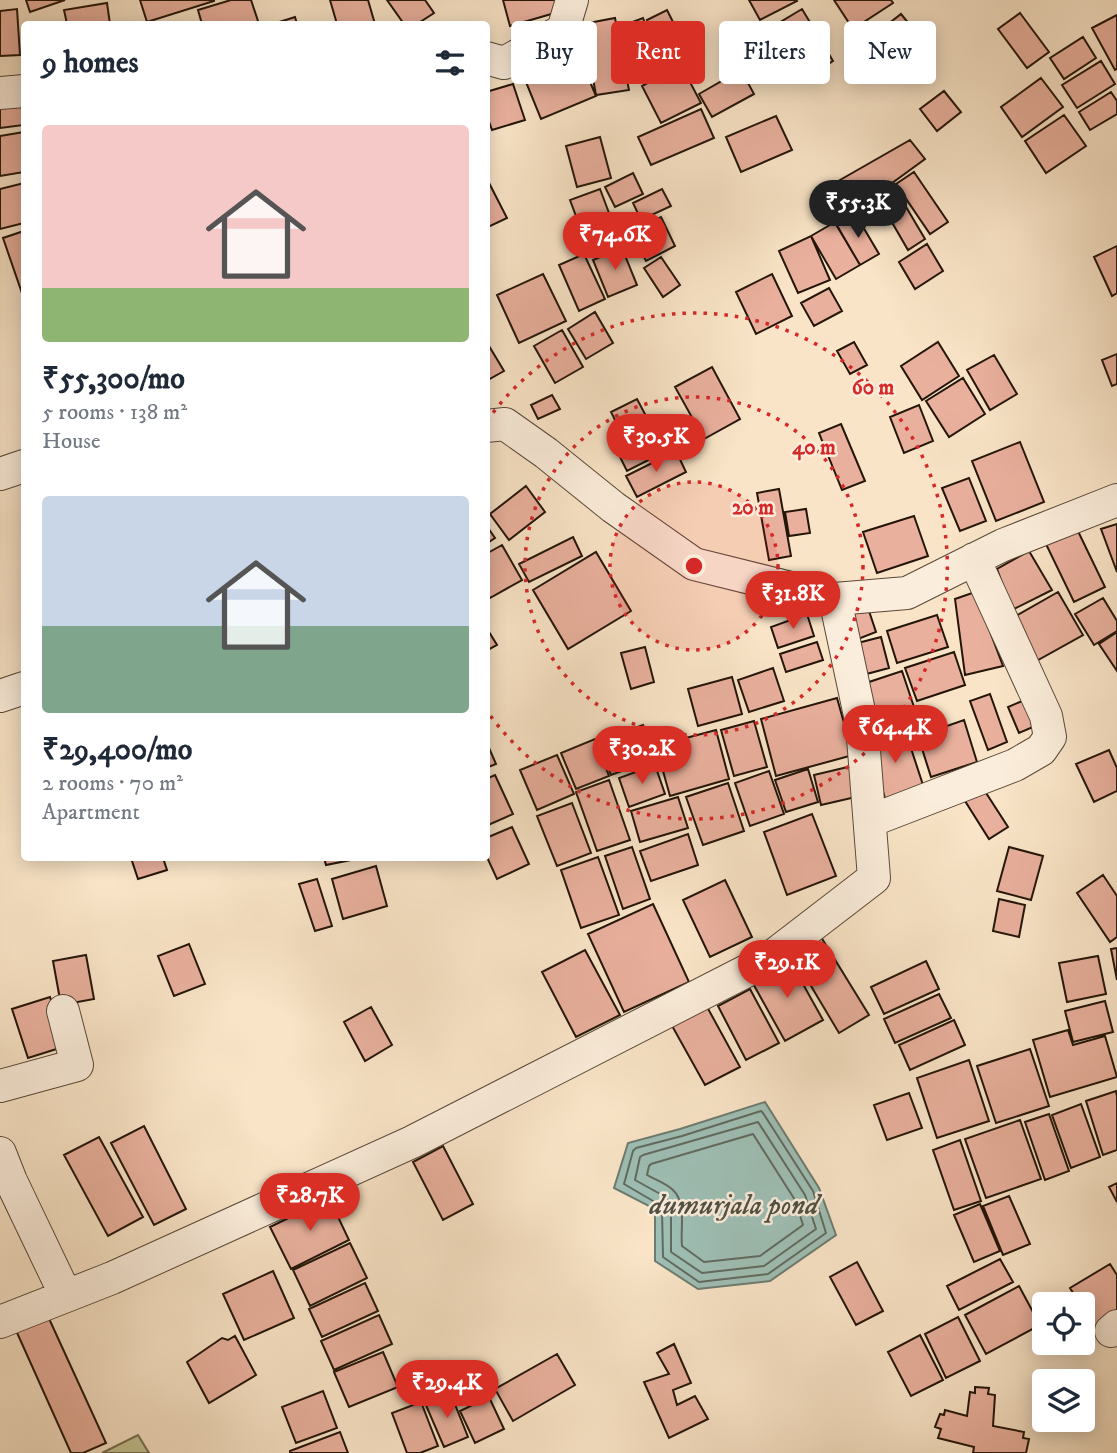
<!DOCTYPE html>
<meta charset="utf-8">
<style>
body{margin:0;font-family:"IM FELL DW Pica",serif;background:#f2f2f3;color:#1f2937;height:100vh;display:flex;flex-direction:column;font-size:26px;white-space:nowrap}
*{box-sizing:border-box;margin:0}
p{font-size:23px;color:#747a83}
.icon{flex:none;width:38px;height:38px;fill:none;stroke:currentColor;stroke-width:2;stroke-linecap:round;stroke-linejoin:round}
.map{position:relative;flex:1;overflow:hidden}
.sheet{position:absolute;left:21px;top:21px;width:469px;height:840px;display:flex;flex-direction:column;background:#fff;border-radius:7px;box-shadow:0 4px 18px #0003}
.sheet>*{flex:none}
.top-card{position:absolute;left:511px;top:21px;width:500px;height:63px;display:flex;gap:14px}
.tools{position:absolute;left:1032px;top:1292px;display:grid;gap:14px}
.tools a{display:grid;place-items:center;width:63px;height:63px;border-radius:7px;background:#fff;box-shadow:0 4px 18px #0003;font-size:35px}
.price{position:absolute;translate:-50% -60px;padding:0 16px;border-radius:24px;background:#d93025;color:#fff;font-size:23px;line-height:46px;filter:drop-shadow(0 2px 4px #0008)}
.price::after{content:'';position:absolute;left:50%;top:42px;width:21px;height:16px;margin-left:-10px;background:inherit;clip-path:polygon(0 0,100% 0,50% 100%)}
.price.on{background:#222;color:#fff}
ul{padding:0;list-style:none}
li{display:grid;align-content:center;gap:14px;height:371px;padding:0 21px}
li span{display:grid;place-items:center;height:217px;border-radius:7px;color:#555}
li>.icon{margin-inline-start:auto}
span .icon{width:126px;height:126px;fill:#fffc;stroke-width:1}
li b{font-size:30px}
h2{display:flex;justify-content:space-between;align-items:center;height:84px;padding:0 21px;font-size:30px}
.chip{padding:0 24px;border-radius:7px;background:#fff;box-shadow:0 4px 18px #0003;font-size:24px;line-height:63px}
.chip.on{background:#d93025;color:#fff}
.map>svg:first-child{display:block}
.green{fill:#c3c292;stroke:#746c4e;stroke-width:2}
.water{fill:#9ebfb5;stroke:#6d7b70;stroke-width:2}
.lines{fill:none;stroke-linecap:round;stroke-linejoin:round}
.shore{stroke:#616a5f;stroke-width:2}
.building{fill:#e9b09d;stroke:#241509;stroke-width:2}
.minor-casing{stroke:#594938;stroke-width:34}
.minor{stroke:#fbeddb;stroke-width:32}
.ring{fill:none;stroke:#d62828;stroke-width:3.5;stroke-dasharray:3.5 7}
.labels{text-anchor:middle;stroke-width:5;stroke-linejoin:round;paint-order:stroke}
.water-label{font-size:28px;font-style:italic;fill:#4f5045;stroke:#fbeddb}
.centre{fill:#d62828;stroke:#fbeddb;stroke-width:3.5}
.ring-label{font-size:21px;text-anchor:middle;font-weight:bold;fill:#d62828;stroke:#fbeddb;stroke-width:5;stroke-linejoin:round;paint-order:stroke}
</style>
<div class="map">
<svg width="1117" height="1453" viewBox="0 0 1117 1453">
<rect width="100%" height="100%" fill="#f9e4c7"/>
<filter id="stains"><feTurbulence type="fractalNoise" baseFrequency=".00286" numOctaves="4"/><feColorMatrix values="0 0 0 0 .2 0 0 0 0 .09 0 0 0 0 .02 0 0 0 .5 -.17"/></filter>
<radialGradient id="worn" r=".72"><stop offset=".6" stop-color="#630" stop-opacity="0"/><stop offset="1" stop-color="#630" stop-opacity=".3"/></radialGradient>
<path class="green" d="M138,1435L149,1453H102Z"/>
<path class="water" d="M765,1102L819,1188L836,1235L770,1281L698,1289L655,1261V1209L614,1188L628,1143L680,1129Z"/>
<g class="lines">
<path class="shore" d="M761,1111L763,1113L813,1191L826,1233L768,1274L699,1282L663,1257L662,1210L660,1205L624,1184L633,1151L636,1148L682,1136Z
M758,1122L805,1195L816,1229L764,1266L702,1273L671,1252V1209L669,1202L662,1195L635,1180L640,1157L643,1155Z
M753,1134L795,1200L803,1225L760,1256L704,1262L682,1246C680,1229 687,1203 673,1190C666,1183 656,1180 647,1175L649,1166L651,1164Z"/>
</g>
<path class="building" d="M26,0H65L30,12Z
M140,0H214V1L147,22Z
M231,0H251L259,24H202L198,10Z
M330,0H368L375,24H337Z
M387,0H425L434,13L417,24H404Z
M503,0H562L565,10L510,26Z
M749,0H796L797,1L760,20Z
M834,0H891L893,3L853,29Z
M107,3L110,24H67L64,10Z
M17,9L20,55L0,56V11Z
M802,9L833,61L813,74L792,39L774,49L785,68L758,83L737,48Z
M667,10L689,54L670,64L647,20Z
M1020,13L1049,52L1027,68L998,29Z
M901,14L932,52L904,75L873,36Z
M1117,15V69L1115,70L1092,28Z
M295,17L297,24H273Z
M615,18L629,90L596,95L583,24Z
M643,18L661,66L637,75L619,27Z
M571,37L596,96L541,119L517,60Z
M1083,37L1096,58L1064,79L1050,58Z
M1101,61L1115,84L1077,108L1062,85Z
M681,65L701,103L661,123L642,86Z
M741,70L754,94L712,117L699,94Z
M1041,78L1063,107L1022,137L1001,107Z
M513,84L525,120L492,130L486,113V92Z
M944,91L961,112L937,131L920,109Z
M1111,92L1117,101V114L1090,130L1079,112Z
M21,103L24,125L0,128V105Z
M701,109L714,138L651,165L638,137Z
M1064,115L1086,146L1046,173L1025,141Z
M776,116L792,150L741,172L726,137Z
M24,132V172L0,176V136Z
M600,137L611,178L577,187L566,146Z
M910,140L925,159L844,218L826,188Z
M914,172L948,222L930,234L896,184Z
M633,173L643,194L615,207L605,187Z
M486,177L507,218L486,228Z
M24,183V223L0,229V189Z
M600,189L621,245L591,256L570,200Z
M662,189L671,206L641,220L633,203Z
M896,190L925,239L908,250L879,200Z
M856,215L879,254L860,265L837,226Z
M661,217L675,246L646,261L631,232Z
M835,222L860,265L836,279L811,236Z
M24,231V299L3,238Z
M811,236L830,280L798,293L779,251Z
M927,244L943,271L915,289L899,262Z
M1117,246V293L1112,296L1094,257Z
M622,248L637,285L608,297L593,260Z
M584,254L605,299L579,311L559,265Z
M661,257L680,285L663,297L644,268Z
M543,274L566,321L519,343L497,295Z
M772,274L792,316L756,334L736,292Z
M829,288L842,311L814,326L801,303Z
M595,312L613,343L586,359L568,329Z
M562,330L583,367L555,383L534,346Z
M486,341L504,371L486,381Z
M854,342L867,365L850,374L837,351Z
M938,342L959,376L922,400L901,366Z
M1117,354V384L1112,386L1102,360Z
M994,355L1017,394L990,410L967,370Z
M712,367L740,419L704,439L675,387Z
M963,378L985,414L949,437L926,401Z
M552,395L560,409L538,419L531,405Z
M637,399L654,431L627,444L611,412Z
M919,405L933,441L904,453L890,417Z
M841,424L865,481L842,490L819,433Z
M658,437L666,451L627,471L620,457Z
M1020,442L1044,502L996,521L972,461Z
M676,451L686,472L637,497L626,476Z
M969,478L986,521L960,531L942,488Z
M526,486L545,512L509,540L490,514Z
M779,489L791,556L769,560L757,493Z
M806,509L810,533L789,536L785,512Z
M914,516L928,556L877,573L863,532Z
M1117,524V572L1101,529Z
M486,525L495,538L486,544Z
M1075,525L1105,587L1074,602L1044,540Z
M573,537L582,556L529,582L519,564Z
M502,545L522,580L490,598L486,591V554Z
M1029,551L1052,590L1012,610L997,569Z
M596,552L631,611L568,649L533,590Z
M975,592L1003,666L965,675L955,599Z
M1058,592L1083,635L1031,664L1007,621Z
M1103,598L1117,621V631L1094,645L1075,614Z
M866,602L876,632L853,641L843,610Z
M807,614L814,636L778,648L771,627Z
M937,615L948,647L897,663L887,631Z
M486,627L497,645L486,651Z
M1117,632V671L1099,644Z
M881,637L889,668L859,676L850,645Z
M817,642L823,660L786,672L780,654Z
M645,647L654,682L631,689L621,653Z
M954,652L965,685L917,701L905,668Z
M773,668L784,701L749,712L738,680Z
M902,671L914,707L869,722L857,686Z
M732,677L742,714L698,726L688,689Z
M990,694L1007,742L988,750L970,701Z
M837,698L853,755L776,776L761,719Z
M1029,698L1040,724L1019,733L1008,707Z
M964,720L977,762L931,777L918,736Z
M754,721L767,767L734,776L721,730Z
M643,725L655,759L611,775L599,741Z
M716,730L729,779L670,796L656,746Z
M905,730L924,788L886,801L867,742Z
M595,739L609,776L576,789L561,753Z
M486,741L496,764L486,768Z
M1109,750L1117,768V791L1094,802L1076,764Z
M557,755L574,794L537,810L520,770Z
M655,765L665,794L629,807L619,778Z
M852,766L860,796L821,805L814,775Z
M808,769L818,802L786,812L775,780Z
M769,771L784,814L750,826L735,783Z
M495,775L513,814L486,826V779Z
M609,780L630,840L597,851L576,792Z
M979,782L1008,827L989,839L960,793Z
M728,783L744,831L703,845L686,797Z
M678,797L688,828L640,842L631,811Z
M572,803L591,853L557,866L537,816Z
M812,814L836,876L787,895L764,832Z
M512,827L529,864L497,879L486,855V838Z
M688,834L698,865L651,881L640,851Z
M632,847L650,899L623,909L605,856Z
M1009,847L1043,856L1031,900L997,891Z
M598,857L619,915L581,928L561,870Z
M131,858H163L167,870L138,879Z
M324,858H361L326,865Z
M376,866L387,906L343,919L332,879Z
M1103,875L1117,896V937L1110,942L1077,893Z
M317,879L332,926L315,931L299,884Z
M725,880L752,937L710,957L683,900Z
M999,899L1025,905L1019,937L993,931Z
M653,904L689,982L624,1012L588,934Z
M821,937L869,1015L839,1033L792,954Z
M189,944L205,984L174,996L158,956Z
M1117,948V980L1111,949Z
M585,950L620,1015L576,1037L542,972Z
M86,955L94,999L61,1005L53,961Z
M1098,956L1106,994L1067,1002L1059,963Z
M789,959L823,1020L785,1041L751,980Z
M926,961L939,989L884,1014L871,987Z
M750,989L779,1043L746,1060L718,1006Z
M939,994L951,1018L895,1043L884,1019Z
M50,997L66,1046L28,1058L12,1009Z
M1105,1001L1113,1032L1073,1042L1065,1011Z
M706,1005L740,1067L705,1085L671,1024Z
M371,1007L392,1045L365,1061L344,1022Z
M954,1020L965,1045L910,1070L899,1045Z
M1068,1030L1073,1045L1105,1036L1117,1077L1050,1097L1033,1040Z
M1030,1049L1049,1106L996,1123L977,1066Z
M969,1060L989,1121L937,1138L917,1078Z
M1116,1091L1117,1096V1150L1103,1155L1086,1101Z
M909,1093L922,1128L887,1140L874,1105Z
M1081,1104L1100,1157L1071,1168L1052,1115Z
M1049,1114L1069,1171L1045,1180L1025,1122Z
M1020,1120L1041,1179L986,1198L965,1139Z
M144,1126L186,1209L154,1225L111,1143Z
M99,1137L143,1217L108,1236L64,1155Z
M960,1140L981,1201L954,1210L933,1150Z
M443,1146L473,1204L443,1220L413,1162Z
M1117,1183V1202L1109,1187Z
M1009,1196L1030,1244L1003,1255L983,1206Z
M329,1198L349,1240L291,1269L270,1227Z
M980,1204L1000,1251L974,1262L954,1215Z
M350,1243L367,1278L310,1306L293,1270Z
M1000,1259L1013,1282L959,1310L947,1286Z
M857,1262L883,1311L856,1325L830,1277Z
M1110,1264L1117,1275V1320L1097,1332L1083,1310V1304H1080L1070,1288Z
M273,1271L294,1318L244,1340L223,1294Z
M365,1283L378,1311L322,1337L309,1309Z
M1019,1286L1040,1325L986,1354L965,1315Z
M46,1312L106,1443L83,1453H71L14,1326Z
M379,1315L392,1344L334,1370L321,1341Z
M958,1317L980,1361L946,1378L925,1334Z
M920,1335L943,1380L911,1396L888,1352Z
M235,1336L256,1375L209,1403L187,1362L222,1338L228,1340Z
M674,1344L691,1383L673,1390L677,1405L695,1396L708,1419L669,1438L644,1382L669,1374L657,1353Z
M383,1352L398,1387L349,1407L334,1372Z
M557,1354L575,1385L513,1421L495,1389Z
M975,1387L989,1388L988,1394L995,1395L993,1426L1024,1432L1023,1438L1029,1439L1026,1453H973L974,1447L938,1438L941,1429L935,1427L940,1414L944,1415L945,1410L967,1416L970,1392L975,1393Z
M323,1391L337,1428L296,1443L282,1407Z
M450,1392L468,1437L444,1447L425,1403Z
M489,1397L504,1429L475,1443L460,1411Z
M421,1402L438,1446L420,1453H407L392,1413Z
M340,1432L348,1453H290V1451Z"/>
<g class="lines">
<defs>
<path id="minor" d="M486,58L504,63L563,30L572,0
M0,93L24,91
M486,426L505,424L546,453L613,507L694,564L835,599L907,593L1003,545L1117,500
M0,474L24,466
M0,696L24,688
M870,821L1015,765L1041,750L1050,737L1046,716L974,559
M0,1086L77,1065L63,1011
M0,1153L11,1181L66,1296
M0,1322L112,1278L412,1142L766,961L874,878L862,725L835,599
M1111,1331L1117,1326"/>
</defs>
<use href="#minor" class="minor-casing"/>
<use href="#minor" class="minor"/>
</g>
<circle cx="694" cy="566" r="84" fill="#d62828" fill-opacity=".12"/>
<g class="ring">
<circle cx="694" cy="566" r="84"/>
<circle cx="694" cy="566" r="169"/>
<path d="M487 421A253 253 0 1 1 487 711"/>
</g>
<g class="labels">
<g class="water-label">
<text x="734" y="1214">dumurjala pond</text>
</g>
</g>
<circle cx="694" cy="566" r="10" class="centre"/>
<g class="ring-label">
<text x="873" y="394">60 m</text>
<text x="814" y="454">40 m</text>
<text x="753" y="514">20 m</text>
</g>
<rect width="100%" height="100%" filter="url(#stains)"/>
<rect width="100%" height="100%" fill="url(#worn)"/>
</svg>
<div class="tools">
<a><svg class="icon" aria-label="locate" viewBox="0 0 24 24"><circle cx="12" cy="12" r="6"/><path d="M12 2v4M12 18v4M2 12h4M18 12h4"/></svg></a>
<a><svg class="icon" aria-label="layers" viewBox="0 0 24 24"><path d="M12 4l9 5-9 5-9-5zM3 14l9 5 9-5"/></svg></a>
</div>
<b class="price on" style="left:858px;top:240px">₹55.3K</b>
<b class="price" style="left:615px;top:272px">₹74.6K</b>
<b class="price" style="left:656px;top:474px">₹30.5K</b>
<b class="price" style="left:793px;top:631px">₹31.8K</b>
<b class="price" style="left:895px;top:765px">₹64.4K</b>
<b class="price" style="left:642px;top:786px">₹30.2K</b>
<b class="price" style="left:787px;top:1000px">₹29.1K</b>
<b class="price" style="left:310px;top:1233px">₹28.7K</b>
<b class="price" style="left:447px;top:1420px">₹29.4K</b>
<div class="top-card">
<a class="chip">Buy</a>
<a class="chip on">Rent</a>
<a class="chip">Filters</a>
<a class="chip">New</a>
</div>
<section class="sheet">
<h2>9 homes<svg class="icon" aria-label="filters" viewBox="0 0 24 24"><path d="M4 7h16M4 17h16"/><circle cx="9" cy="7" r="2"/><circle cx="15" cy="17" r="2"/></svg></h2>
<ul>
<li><span style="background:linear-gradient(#f6c9c9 75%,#8fb573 0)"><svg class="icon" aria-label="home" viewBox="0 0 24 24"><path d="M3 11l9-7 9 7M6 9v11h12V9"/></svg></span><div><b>₹55,300/mo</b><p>5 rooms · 138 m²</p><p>House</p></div></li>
<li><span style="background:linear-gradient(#c9d6e8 60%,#7fa58c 0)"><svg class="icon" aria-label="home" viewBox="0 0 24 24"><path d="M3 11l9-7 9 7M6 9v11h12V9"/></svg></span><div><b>₹29,400/mo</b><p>2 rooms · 70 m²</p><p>Apartment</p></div></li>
</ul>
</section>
</div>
